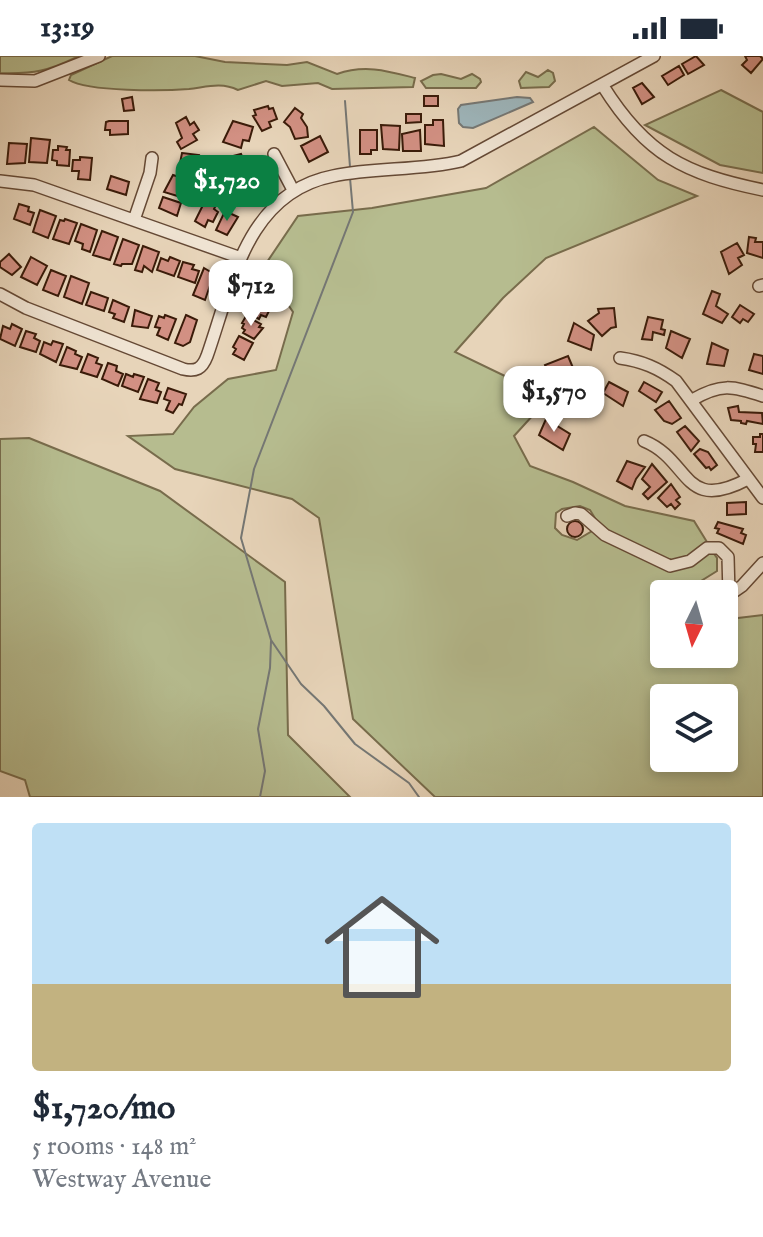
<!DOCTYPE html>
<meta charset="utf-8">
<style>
body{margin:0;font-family:"IM FELL English",serif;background:#f2f2f3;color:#1f2937;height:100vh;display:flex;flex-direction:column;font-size:30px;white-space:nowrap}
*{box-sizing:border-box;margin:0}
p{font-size:26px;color:#747a83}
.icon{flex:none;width:44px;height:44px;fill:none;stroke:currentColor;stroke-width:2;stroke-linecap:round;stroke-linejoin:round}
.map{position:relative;height:741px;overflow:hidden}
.details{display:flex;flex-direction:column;background:#fff;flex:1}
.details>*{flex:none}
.needle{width:52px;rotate:185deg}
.buttons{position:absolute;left:650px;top:524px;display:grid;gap:16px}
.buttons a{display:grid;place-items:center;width:88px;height:88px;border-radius:8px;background:#fff;box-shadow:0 4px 12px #0003;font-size:40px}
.price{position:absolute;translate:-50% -68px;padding:0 18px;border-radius:16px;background:#fff;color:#222;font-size:26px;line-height:52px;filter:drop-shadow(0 2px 4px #0008)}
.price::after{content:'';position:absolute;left:50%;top:48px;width:24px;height:18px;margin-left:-12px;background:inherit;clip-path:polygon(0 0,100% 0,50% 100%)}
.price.selected{background:#0b8043;color:#fff}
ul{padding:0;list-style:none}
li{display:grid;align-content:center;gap:16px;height:424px;padding:0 32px}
li span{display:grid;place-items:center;height:248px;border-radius:8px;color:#555}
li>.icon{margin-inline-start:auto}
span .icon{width:144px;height:144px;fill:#fffc;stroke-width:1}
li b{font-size:34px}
.status{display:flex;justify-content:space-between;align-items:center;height:56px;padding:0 40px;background:#fff;direction:ltr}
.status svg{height:22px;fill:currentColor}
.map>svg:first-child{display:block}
.green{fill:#b6bc8f;stroke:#786c4c;stroke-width:2;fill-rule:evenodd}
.water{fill:#9db5bb;stroke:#757774;stroke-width:2}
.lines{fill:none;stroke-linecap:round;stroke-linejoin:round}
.stream{stroke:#757774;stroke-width:2}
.building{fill:#d29083;stroke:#3a1b09;stroke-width:2}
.minor-casing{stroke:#654935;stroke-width:14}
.minor{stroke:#efe3d2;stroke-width:11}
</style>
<div class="status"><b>13:19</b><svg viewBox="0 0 49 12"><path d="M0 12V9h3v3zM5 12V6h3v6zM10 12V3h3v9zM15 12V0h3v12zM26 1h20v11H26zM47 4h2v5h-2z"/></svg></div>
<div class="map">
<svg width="763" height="741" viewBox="0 0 763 741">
<rect width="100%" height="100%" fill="#e7d4b9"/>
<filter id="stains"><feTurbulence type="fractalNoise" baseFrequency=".0025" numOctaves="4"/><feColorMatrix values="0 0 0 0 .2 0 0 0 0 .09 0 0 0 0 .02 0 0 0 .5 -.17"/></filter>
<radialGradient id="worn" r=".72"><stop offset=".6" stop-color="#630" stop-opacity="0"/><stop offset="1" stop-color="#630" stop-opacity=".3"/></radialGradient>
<path class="green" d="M0,0H79C48,15 35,18 0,17Z
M112,0H195L225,6L287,9L307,6L337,18C365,8 388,15 415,22L413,31L332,33L318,27L282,30L266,25L238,34C221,26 207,31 189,33C164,35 89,36 69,24L71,19Z
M548,14L553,17L555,25L549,31L521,32L519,25L526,16L538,21Z
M441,18L461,23L472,18L480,23L481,26L476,32H426L421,25L433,19Z
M721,34L763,56V117L720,109L645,69Z
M594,71L658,124L697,140L546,202L503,242L455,296L509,322L555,335L514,380L530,410L573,426L625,450L694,465L707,486L690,501L667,506L601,472L590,454L580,450L562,453L556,457L555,472L562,479L577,484L594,474L668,514L691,510L712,495L717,502V515L680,538H664V548L653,555L664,568V598H724V568L738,562L763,559V741H435L353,663L319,462L292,443L175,413L128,380L173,378L194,351L228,323L276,314L293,256L263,212L298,160L372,152L486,132ZM664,642H724V702H664Z
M29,382L160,435L285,526L288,679L350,741H30L25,724L0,715V383Z"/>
<path class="water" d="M517,41L530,42L533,46L473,72L463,71L459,67L458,53L461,49Z"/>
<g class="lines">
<path class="stream" d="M345,45L350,111
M350,122L353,156L254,413L241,482L271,584L301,628L324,650L355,688L409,727L419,741
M260,741L265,715L258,673L270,612L271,585"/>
</g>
<path class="building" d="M696,0L704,9L688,18L682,8Z
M745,0H760L763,3L751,17L742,9L747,4Z
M679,10L684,19L668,29L662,20Z
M642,27L654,41L642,48L633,32Z
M424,40H438V50H424Z
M132,41L134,54L124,55L122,43Z
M268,50L269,53L273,52L277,63L269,66L271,71L262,75L253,60L256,59L254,54Z
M295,52L303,58L301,62L307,71L308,81L295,83L290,71L284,66Z
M406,58H421V66L406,67Z
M186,61L190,69L194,66L199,74L193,78L197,84L181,93L177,86L182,82L176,67Z
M433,64H443L444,90L425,88V69H433Z
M109,65H128V78L110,79V74H105L106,66Z
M233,65L253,71L249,85L243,84L241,92L223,86Z
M381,69L400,70L399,94L383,93Z
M360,74H377V94H371V98H360Z
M420,74L421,95H403L402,78Z
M320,80L328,96L309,106L301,90Z
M31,82L50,84L47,107L29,106Z
M9,87L27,88L25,107L7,108Z
M58,90L67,91L66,94H70L69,110L57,109V105L52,104L53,94H58Z
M182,97L199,99L195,120L181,117L182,113L179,112Z
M241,98L246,110L242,111L244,118L232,121L231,115L226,116L224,104L225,102Z
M80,101L92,102L90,124L78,123L79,115H72L73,104H80Z
M173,119L191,125L184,142L164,136Z
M111,120L129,126L126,139L107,133Z
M251,120L262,137L248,144L239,126Z
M163,141L181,147L177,160L159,152Z
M205,145L215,151L214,153L218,156L213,166L208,164L205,171L195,165Z
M19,148L29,151L28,155L34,157L30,169L14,163Z
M40,154L56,160L48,182L33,176Z
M225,155L238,161L227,179L216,174Z
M65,163L77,167L69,188L53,183L60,164L64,165Z
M81,168L97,174L90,196L82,193L83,188L75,185Z
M102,175L118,181L110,204L93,199Z
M749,181L756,182L755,186H763V202L747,197Z
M123,183L139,189L132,208H122L121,210L114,208Z
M737,187L744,199L738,202L742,209L729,218L721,196Z
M143,190L159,196L152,216L144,210L142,216L135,214Z
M9,198L21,211L12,219L0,211V206Z
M31,201L47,210L37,229L21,221Z
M170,201L180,205L174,220L157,214L161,202L168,205Z
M183,206L194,209L192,213L199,215L195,227L178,221Z
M204,212L214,218L205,244L193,239Z
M51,214L66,220L58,240L43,234Z
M71,220L89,227L82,248L64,241Z
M712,235L720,238L716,250L728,258L722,267L703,258Z
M91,236L108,242L104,255L86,249Z
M258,236L265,240L264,242L268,244L265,250L270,253L266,261L261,259L259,263L245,255Z
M113,244L129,251L124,266L113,262L115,258L109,256Z
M740,249L754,258L748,266L743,263L740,267L732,261Z
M614,252L616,271L611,272L602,280L588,265L599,257L598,253Z
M135,254L152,260L148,272L132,270Z
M165,259L176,263L168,284L157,279L160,272L155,271L159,260L164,262Z
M186,259L197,264L190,286L183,290L175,287Z
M246,260L261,268L259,271L263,272L254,283L243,277L245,274L242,272L244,268L242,267Z
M648,261L663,264L661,273L665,274L664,279L653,276L652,284L642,283Z
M574,267L594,279L591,294L568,285Z
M12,268L22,273L15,290L0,283L3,270L10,273Z
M26,275L36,278L34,282L40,285L36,296L20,291Z
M671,275L690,283L682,302L666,292Z
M239,280L253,287L244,304L233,298L236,293L233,291Z
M53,285L63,288L56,306L40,298L44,286L51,289Z
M712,287L728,294L724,310L707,308Z
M67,291L76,295L75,298L82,301L77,313L60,309Z
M88,298L98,302L96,307L102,309L97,321L81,316Z
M754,298L763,300V318L749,314Z
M568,300L576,319L569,322L566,317L551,323L545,309Z
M108,307L117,310L116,315L123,318L118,330L102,323Z
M126,318L133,321L134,318L144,321L138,336L122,330Z
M148,323L159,327L156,334L161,336L157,347L140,343Z
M609,326L628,336L623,350L603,337Z
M644,326L662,336L656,346L639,335Z
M590,327L597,336L592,340L599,348L589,356L584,349L577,354L575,351L563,352L565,338H574L582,330L583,332Z
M168,332L186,338L182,349L179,348L173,357L166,354L170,345L164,343Z
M669,345L681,362L672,368L664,365L655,354Z
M738,350L739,356L762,357L763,368L747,365L746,368L741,367V365L731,364L728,352Z
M546,363L570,378L563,394L539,379Z
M685,370L699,385L691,395L677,376Z
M760,378H763V396H755L756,388H753V381H760Z
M700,393L708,396L717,409L711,414L709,411L706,412L694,398Z
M627,405L645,411L636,423L632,433L617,425Z
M652,408L667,426L648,443L643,438L650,431L642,423Z
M671,428L680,441L676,444L680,448L675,453L671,448L667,451L658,442Z
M746,446V458L727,459V447Z
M567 473a8 8 0 1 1 16 0a8 8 0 1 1-16 0Z
M718,466L743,473L741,477L746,479L743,488L717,477L719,473L715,472Z"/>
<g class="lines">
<defs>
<path id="minor" d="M0,24L35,25L99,0
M603,30C646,99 685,118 763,134
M274,98L293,134
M0,125L34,129L241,202
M134,164L150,117L152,102
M759,230L763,229
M0,238L26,252L183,313C196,316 202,313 207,300C232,229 246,137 333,120C375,111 419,115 461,105L654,0
M620,302C642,305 658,312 676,325L763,442
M692,344C721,327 732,330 763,340
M644,385C691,404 682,458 748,423
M567,460L575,457L581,458L605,479L670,510L690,505L707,492H719L728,501L729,539
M729,539L742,530L763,507"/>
</defs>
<use href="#minor" class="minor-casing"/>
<use href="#minor" class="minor"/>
</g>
<rect width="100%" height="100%" filter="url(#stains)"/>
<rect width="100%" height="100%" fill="url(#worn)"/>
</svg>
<div class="buttons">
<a><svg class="needle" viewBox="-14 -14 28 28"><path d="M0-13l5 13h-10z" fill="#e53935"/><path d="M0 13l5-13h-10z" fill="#747a83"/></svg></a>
<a><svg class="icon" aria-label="layers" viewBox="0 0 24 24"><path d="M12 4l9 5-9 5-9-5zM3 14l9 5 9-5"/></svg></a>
</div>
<b class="price selected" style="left:227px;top:167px">$1,720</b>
<b class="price" style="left:251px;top:272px">$712</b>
<b class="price" style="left:554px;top:378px">$1,570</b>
</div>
<section class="details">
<ul>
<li><span style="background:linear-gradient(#bfe0f5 65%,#c2b280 0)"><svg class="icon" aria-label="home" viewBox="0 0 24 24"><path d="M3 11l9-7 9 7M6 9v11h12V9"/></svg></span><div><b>$1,720/mo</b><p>5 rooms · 148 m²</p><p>Westway Avenue</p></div></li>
</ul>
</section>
